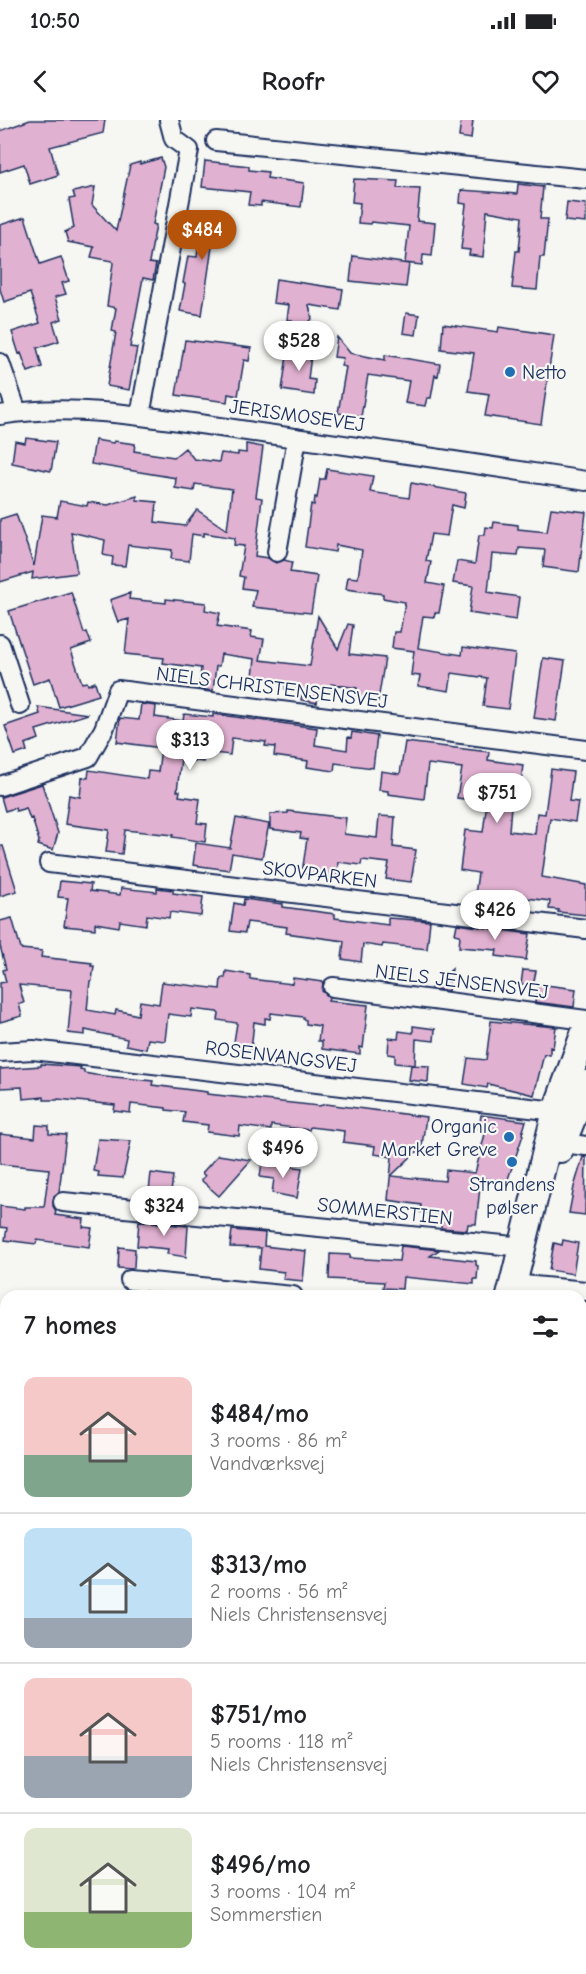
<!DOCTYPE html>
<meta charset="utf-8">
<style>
body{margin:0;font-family:"Comic Neue",sans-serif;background:#f6f6f6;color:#202124;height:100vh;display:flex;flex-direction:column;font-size:22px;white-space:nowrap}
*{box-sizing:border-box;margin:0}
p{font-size:20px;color:#757577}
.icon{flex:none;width:33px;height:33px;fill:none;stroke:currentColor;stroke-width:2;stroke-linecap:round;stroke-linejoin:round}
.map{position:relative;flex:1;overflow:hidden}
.panel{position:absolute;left:0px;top:1170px;width:586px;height:684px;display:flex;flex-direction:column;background:#fff;border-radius:18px 18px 0 0;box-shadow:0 3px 9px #0003}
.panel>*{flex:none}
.price{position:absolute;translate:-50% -51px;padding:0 14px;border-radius:21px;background:#fff;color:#222;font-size:20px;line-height:39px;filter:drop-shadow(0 2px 3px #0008)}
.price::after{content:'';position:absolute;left:50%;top:36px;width:18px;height:14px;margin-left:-9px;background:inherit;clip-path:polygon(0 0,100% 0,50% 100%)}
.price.active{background:#b45309;color:#fff}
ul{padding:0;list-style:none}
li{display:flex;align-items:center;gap:18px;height:150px;padding:0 24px}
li+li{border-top:2px solid #e0e0e0}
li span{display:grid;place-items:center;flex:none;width:168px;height:120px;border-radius:12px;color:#555}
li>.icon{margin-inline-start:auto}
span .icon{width:72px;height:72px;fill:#fffc;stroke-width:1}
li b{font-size:26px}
h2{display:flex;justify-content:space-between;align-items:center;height:72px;padding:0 24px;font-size:26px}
.status{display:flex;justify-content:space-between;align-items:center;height:42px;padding:0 30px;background:#fff;direction:ltr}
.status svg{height:16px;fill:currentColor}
header{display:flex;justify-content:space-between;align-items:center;height:78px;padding:0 24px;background:#fff;font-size:27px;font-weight:600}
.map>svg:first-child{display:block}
.building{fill:#e1b1d1;stroke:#1b2f5e;stroke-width:1.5}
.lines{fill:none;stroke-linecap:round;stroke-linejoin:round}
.street-casing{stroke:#1b2f5e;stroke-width:22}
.secondary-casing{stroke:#1b2f5e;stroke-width:30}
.street{stroke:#f6f6f2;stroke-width:18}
.secondary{stroke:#f6f6f2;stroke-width:26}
.poi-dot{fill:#1f6fb2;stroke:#f6f6f2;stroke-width:2}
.labels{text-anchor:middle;stroke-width:4.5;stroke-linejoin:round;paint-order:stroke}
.poi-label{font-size:20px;fill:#1b2f5e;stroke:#f6f6f2;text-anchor:start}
.street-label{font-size:20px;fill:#1b2f5e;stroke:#f6f6f2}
</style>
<div class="status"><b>10:50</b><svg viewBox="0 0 49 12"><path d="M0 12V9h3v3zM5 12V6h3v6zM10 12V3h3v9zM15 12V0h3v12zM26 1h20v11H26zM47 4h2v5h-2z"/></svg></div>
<header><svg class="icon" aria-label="back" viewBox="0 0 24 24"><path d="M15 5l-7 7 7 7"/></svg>Roofr<svg class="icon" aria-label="heart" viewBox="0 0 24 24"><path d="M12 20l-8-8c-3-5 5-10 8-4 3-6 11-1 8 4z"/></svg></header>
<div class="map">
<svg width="586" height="1854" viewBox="0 0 586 1854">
<rect width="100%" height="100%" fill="#f6f6f2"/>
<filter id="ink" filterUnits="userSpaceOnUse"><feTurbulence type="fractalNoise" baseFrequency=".0167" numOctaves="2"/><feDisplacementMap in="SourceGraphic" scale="12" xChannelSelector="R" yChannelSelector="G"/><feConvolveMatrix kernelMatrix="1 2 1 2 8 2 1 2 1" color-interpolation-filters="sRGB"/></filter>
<g filter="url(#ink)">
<path class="building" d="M30,0H105L103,13L50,27L58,55L30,64L24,44L0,52V11Z
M461,0H473L471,19L459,17Z
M161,38L164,47L153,104L156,105L149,143L156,144L153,160L143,158L130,227L137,228L129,270L107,266L116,212L112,211L116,188L107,186L113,143L112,141L91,137L94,127L68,122L65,112L74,108L69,79L75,78L73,72L95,67L92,85L116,111L130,45L140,42V44Z
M205,41L249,46V50L268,52L267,58L304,63L301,87L261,82V86L248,85L250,72L202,67Z
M354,59L398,61L397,68L420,69L417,101L435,103L432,136L423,135L422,145L405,143L409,106L371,102L370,104L358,103L360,83L352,82Z
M518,64L543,67L540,99H548L544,137H540L537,170L512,168L516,131H519L522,97L487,91L483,137L469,135L470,130L461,129L466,84L460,83L461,70L517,74Z
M567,82L586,84V103L565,101Z
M194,94L230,98L228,121L213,120L202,195L180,191L185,164L183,163L188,136L197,137L200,108L192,107Z
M25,97L40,144L61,137L69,161L62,163L66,174L55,177L62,199L53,202L59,221L37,228L42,247L28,252L21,233L19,234L12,212L40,203L30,173L4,182L0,169V105Z
M353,136L409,144L406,167L350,161Z
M276,159L343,169L340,190L309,185L312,199L306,205L291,203L292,200H287L289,185L273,183Z
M406,193L419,195L416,215L403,213Z
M443,204L498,212L499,207L554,215L541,304L485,296L489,274L468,271L474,233L441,229Z
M337,217L350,233L385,240V235L440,244L438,256L435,255L431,278H427L425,286L405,283L409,261L368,255L361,297L338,293L346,247L341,246L343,238L334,237Z
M185,220L251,228L249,241L244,240L238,276L228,274L227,282L176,275Z
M298,226L312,228L308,259L315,260L314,275L282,270L288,229L298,231Z
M26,318L56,322L51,351L12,343L15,321L25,323Z
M95,320L113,323L114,321L135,324L134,331L174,337L185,328L194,339L219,342L221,333L238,335V332L246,333V324L263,327L256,377L262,378L255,436L268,438L276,443L284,440L292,442L290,452L317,456L311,493L252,487L256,470L242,468L244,457L239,456L244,426L234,425L235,418L204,413V416L192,414L189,441L171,439L172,430L128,425L125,446L112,445L113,437L103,435L105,420L71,412L77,453L32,459L33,452L0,462V399L16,394L34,446L42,395L57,397L60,381L87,386L88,382L108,385L137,376V380L157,382L155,402L185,406L197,390L227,410L232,369L195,364L194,371L175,368L176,358L91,344Z
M327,349L373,356L370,372L409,378L411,363L466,373L464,388L452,385L447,416L431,414L426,441L431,442L427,463L444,466L439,493H435L434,497L423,496L418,528L462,535L463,527L515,534L508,589L483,586L487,558L452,553L449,571L418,566L420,556L411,555L414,531L392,528L394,512H400L405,482L383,478V474L346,469L348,457L358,458L362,430L336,425L335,432L305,427L311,384L314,385L315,377L317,378L320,359H325Z
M551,388L586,392L579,452L543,447L545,430L519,428L518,436L492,434L488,472L519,477L516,500L469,493L473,466L453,463L457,441L475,444L479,415H485L486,407L493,408L494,402L518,405V409L547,412Z
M71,472L84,513L87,512L91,523L71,530L82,563L87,562L88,565L95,562L99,575L59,587L50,558L33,564L9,491Z
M130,473L129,479L166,483V479L206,483L205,490L220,493L217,506L252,511L251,517L264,519L260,540L310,546L318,496L338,529L348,504L353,505L349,534L385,538L378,581L356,578L357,568L331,564V570L319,569L317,583L301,580L302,571L285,569L286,562L259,558L260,557L253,556L255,539L221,534L219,546H216L213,571L199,569L201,548L163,543L164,538L125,534L129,499L118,502L110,480Z
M543,538L565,541L556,601L534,598Z
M141,584L156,586L155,597L183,601L184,594L213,597V594L317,608L315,625L347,630L348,617L351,618L352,612L377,616L373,648L335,643L334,651L307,647L308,641L274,636L275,627L265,626L266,622L232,618L230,635L205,632L203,642L181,639L177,671H180L179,676L200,679L197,703L207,704L205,722L172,717L173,715L125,710L122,734L106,732L109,710L65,704L69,675L80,677L82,657L88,658L89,650L147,659L148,651L158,652L161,628L117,622L120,598L139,600Z
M38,587L88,594L36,610L39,619L25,624L27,631L15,635L5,606L40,594Z
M405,622L489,632L488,640L523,645L518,687L511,686L509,711L535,714L537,693L545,694L551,649L573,652L569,681L578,682L575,702L550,698L542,757L586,765V795L558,792L559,790L549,789L550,781L488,773L487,784L474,782L478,753L460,750L465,710L483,712L487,682L457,678L462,648L428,644L424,679L388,674V671L379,670L381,651L400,654Z
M42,664L58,713L53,730L38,725L39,721L32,698L30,699L26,688L16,691L15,688L5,691L1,677Z
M288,691L346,698L344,714L377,718L379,696L395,697L393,727L416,730L411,762L386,759L389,743L362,740L361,745L338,742L337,758L302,753L307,719L300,718L301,713L270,709V694L288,693Z
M236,698L269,704L262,738L232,733L229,750L193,745L196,723L230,728Z
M0,726H3L17,771L0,776Z
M60,761L91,764L90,771L120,775L121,768L157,772V768L173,770V773L203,777L201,796L170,792L169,798L147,795L146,805L120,801L119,807L95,803V809L64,806L68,778L58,777Z
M244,779L283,784V787L335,794V798L388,805V798L430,801L427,829L383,824L382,827L363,824L361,842L342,839L344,821L286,813L287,807L247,802L245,813L230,811L234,783L243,785Z
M12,798L21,829L42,831L41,837L92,843L91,846H94L92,861H90L87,890L115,895L116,890L138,895L140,881L159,884L162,862L220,869L221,858H225L226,851L250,855V859L292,864L293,858L323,862L322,871L329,877L328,881L368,885L363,928L360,927V934L322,929V921H318L320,906L306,904V900L303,899V897L271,893L270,899L265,898V904L254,902L251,930L233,928L237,903L218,900L219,894L217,892L192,889L191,897L168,894L165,921L148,919L146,929L126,925L127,919L85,910V915L68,913L72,870L19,865L24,883L19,884L22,896L0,902V863L6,862L3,850L6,849L0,826V801Z
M457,804L530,814L526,840L496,836L497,830L459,827L460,815L455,814Z
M452,849L448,871L431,868Z
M523,850L536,851L533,866L521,864Z
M538,864L576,869L574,887L535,882Z
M491,901L556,907L553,928L550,927V935L544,934L534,975L488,964L487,968L464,964L468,938L486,940Z
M413,906L435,909L434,921L416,919L415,945L395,943V935L388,934L389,918L398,919L399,911L413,913Z
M41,944L81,947L80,949L84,950V953L95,955L153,961L152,965L207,972V974L319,986L326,984L426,997L421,1032H416L391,1056L445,1061L446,1050L475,1053L486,1010L479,1009L481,995L526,1001L522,1014L523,1015L507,1062L481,1058L476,1104H468L467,1110L441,1108L442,1095L420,1092L421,1085L388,1080L392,1037L374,1034L375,1026L343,1022L344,1011L310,1007L309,1010L271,1005V1010L240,1006L239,1016L207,1012L208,1005L183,1002L185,992L166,990V988L131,984L130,993L114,991L115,985L58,979L57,980H44V977L23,979L22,967L0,968V949L41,946Z
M411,945L429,946L428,962L409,960Z
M36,1005L49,1006V1014L66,1015L59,1072L54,1076L53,1086L56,1091L55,1095L84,1099L83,1107L92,1108L89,1127L37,1120L36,1124L5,1120L7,1108L0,1107V1086L25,1089V1087H44L49,1049L0,1044V1014L35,1018Z
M98,1019L131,1021L123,1058L98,1056L99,1052L93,1051Z
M218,1035L251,1040L219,1076L201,1060L205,1056L202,1053Z
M583,1037L586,1038L585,1095L569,1093L574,1067Z
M262,1042L302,1048L297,1078L272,1073L274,1059L260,1057Z
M151,1053L173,1056L170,1081L154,1080L155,1073L149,1071Z
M139,1101L188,1106L186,1137L167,1134L168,1129L137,1126Z
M232,1110L265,1113L264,1126L306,1131L303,1161L283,1159L284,1152L259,1149L261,1128L230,1127Z
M563,1120L578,1123L573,1154L549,1150L554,1123L562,1125Z
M401,1126L439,1130L430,1136L476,1141V1145L478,1146L477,1159H474V1164L403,1157L402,1169L383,1168L384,1162L329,1159L330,1134L350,1135V1138L399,1141Z
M119,1127L135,1129L134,1147L132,1149L118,1148Z"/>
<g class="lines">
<defs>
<path id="street" d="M216,21L586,59
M0,243L17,292
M0,295C79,282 162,299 240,310C355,326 471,343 586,361
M140,296L189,30L174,19L169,0
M277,432L297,318
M0,524L20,585
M0,666L88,637L104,609L118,570L586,630
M49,743L586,809
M333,867L586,900
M0,932L33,930L556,991
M563,1023L586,1026
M63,1082L523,1127
M130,1160L293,1176
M513,1164L586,1171
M0,1325H6
M580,1349L586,1350
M580,1421H586
M580,1496L586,1497
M0,1606H6
M580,1627H586
M580,1662L586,1663
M0,1718L6,1719
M580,1800H586
M0,1832L6,1831
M380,1848L499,1854"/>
<path id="secondary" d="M560,1029L586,964
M510,1176L556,991L586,909
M367,1854L369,1848"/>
</defs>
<use href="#street" class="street-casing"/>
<use href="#secondary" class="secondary-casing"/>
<use href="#street" class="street"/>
<use href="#secondary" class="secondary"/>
</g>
</g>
<g class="poi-dot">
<circle cx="510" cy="252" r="6"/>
<circle cx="509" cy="1017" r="6"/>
<circle cx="512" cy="1042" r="6"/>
</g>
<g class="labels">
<g class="poi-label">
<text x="522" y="259">Netto</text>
<text x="497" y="1013" text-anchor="end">Organic<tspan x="497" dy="23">Market Greve</tspan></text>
<text x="512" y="1071" text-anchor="middle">Strandens<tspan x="512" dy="23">pølser</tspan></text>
</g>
<g class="street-label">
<text transform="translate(297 295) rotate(8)" y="7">JERISMOSEVEJ</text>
<text transform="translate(272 567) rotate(7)" y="7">NIELS CHRISTENSENSVEJ</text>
<text transform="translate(320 754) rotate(7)" y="7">SKOVPARKEN</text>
<text transform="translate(462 861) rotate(7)" y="7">NIELS JENSENSVEJ</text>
<text transform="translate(281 936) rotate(7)" y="7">ROSENVANGSVEJ</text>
<text transform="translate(385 1091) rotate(6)" y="7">SOMMERSTIEN</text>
</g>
</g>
</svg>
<b class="price active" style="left:202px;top:141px">$484</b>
<b class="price" style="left:299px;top:252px">$528</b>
<b class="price" style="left:190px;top:651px">$313</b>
<b class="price" style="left:497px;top:704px">$751</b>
<b class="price" style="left:495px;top:821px">$426</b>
<b class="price" style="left:283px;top:1059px">$496</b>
<b class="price" style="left:164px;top:1117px">$324</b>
<section class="panel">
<h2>7 homes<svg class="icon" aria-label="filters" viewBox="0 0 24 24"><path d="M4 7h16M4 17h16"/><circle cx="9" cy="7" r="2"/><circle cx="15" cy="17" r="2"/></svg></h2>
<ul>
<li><span style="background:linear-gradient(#f6c9c9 65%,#7fa58c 0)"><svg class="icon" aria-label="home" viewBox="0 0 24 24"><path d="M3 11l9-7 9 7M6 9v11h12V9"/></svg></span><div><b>$484/mo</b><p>3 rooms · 86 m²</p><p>Vandværksvej</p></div></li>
<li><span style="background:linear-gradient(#bfe0f5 75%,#9aa5b1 0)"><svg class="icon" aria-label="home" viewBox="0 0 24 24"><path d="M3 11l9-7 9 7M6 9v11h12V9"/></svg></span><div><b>$313/mo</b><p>2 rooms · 56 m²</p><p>Niels Christensensvej</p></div></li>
<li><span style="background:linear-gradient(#f6c9c9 65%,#9aa5b1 0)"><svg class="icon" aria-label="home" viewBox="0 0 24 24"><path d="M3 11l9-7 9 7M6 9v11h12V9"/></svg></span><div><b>$751/mo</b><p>5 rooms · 118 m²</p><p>Niels Christensensvej</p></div></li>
<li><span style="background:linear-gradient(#dfe7d0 70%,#8fb573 0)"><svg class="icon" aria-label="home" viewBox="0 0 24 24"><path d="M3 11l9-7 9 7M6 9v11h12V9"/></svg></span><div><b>$496/mo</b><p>3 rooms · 104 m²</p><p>Sommerstien</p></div></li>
</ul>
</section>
</div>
